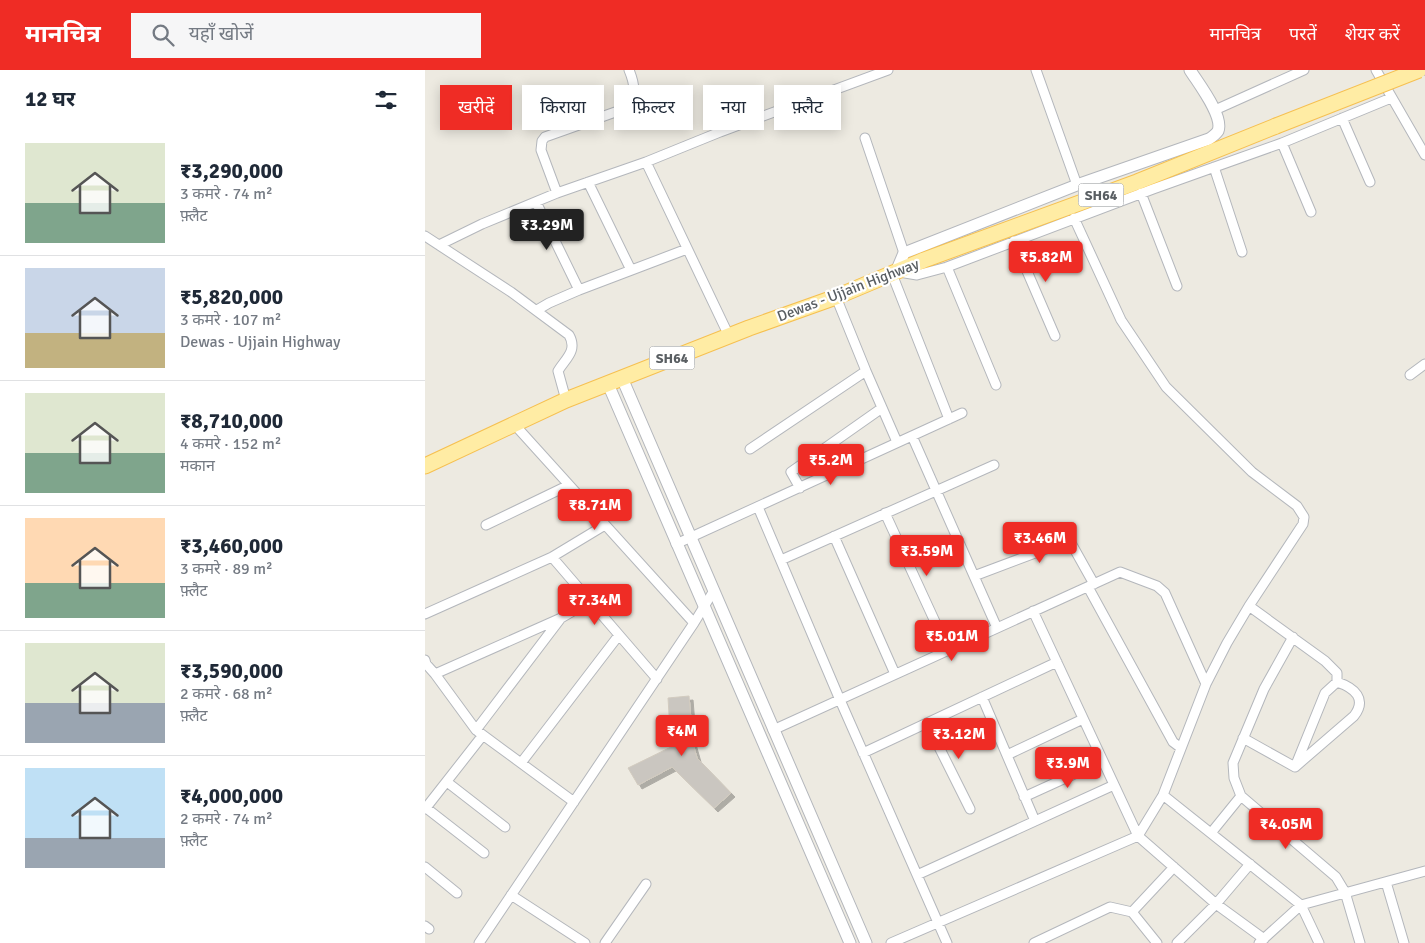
<!DOCTYPE html>
<html lang="hi">
<meta charset="utf-8">
<style>
body{margin:0;font-family:Signika,"Noto Sans Devanagari",sans-serif;background:#f6f6f7;color:#1f2937;height:100vh;display:flex;flex-direction:column;font-size:19px;white-space:nowrap}
*{box-sizing:border-box;margin:0}
p{font-size:16px;color:#747a83}
.icon{flex:none;width:28px;height:28px;fill:none;stroke:currentColor;stroke-width:2;stroke-linecap:round;stroke-linejoin:round}
.map{position:relative;flex:1;overflow:hidden}
.details{display:flex;flex-direction:column;background:#fff;width:425px}
.details>*{flex:none}
.top-card{position:absolute;left:15px;top:15px;width:475px;height:45px;display:flex;gap:10px}
.price{position:absolute;translate:-50% -42px;padding:0 11px;border-radius:5px;background:#ef2c25;color:#fff;font-size:16px;line-height:32px;filter:drop-shadow(0 1px 2px #0008)}
.price::after{content:'';position:absolute;left:50%;top:30px;width:15px;height:11px;margin-left:-8px;background:inherit;clip-path:polygon(0 0,100% 0,50% 100%)}
.price.on{background:#222;color:#fff}
ul{padding:0;list-style:none}
li{display:flex;align-items:center;gap:15px;height:125px;padding:0 25px}
li+li{border-top:1px solid #e0e1e3}
li span{display:grid;place-items:center;flex:none;width:140px;height:100px;border-radius:0px;color:#555}
li>.icon{margin-inline-start:auto}
span .icon{width:60px;height:60px;fill:#fffc;stroke-width:1}
li b{font-size:21px}
h2{display:flex;justify-content:space-between;align-items:center;height:60px;padding:0 25px;font-size:21px}
.tag{padding:0 18px;border-radius:0px;background:#fff;box-shadow:0 2px 12px #0003;font-size:18px;line-height:45px}
.tag.on{background:#ef2c25;color:#fff}
header{display:flex;align-items:center;gap:30px;box-sizing:border-box;height:70px;padding:0 25px;background:#ef2c25;color:#fff}
header strong{font-size:24px}
nav{display:flex;gap:28px;margin-inline-start:auto;font-size:18px}
.search{width:350px;height:45px;background:#f6f6f7;display:flex;align-items:center;gap:12px;box-sizing:border-box;padding:0 18px;border-radius:0px;color:#747a83;font-size:19px}
main{display:flex;flex:1;min-height:0}
.map>svg:first-child{display:block}
.building{fill:#cac6c0;stroke:#d2cbbf;filter:url(#shadow)}
.lines{fill:none;stroke-linecap:round;stroke-linejoin:round}
.minor-casing{stroke:#b4b7bc;stroke-width:11}
.tertiary-casing{stroke:#b4b7bc;stroke-width:13}
.primary-casing{stroke:#f6c051;stroke-width:17}
.minor{stroke:#fff;stroke-width:9}
.tertiary{stroke:#fff;stroke-width:11}
.primary{stroke:#ffeca4;stroke-width:15}
.rail-casing{stroke:#b2b3b3;stroke-width:5}
.rail{stroke:#fff;stroke-width:3;stroke-dasharray:9;stroke-linecap:butt}
.primary-bridge-casing{stroke:#f6c051;stroke-width:17;stroke-linecap:butt}
.primary-bridge{stroke:#ffeca4;stroke-width:15}
.labels{text-anchor:middle;stroke-width:4.5;stroke-linejoin:round;paint-order:stroke}
.shield{fill:#fff;stroke:#8b8e91;stroke-width:1}
.shield-label{font-size:14px;font-weight:bold;fill:#595e62}
.street-label{font-size:15px;fill:#595e62;stroke:#fff}
</style>
<header>
<strong>मानचित्र</strong>
<div class="search"><svg class="icon" aria-label="search" viewBox="0 0 24 24"><circle cx="10" cy="10" r="6"/><path d="M15 15l6 6"/></svg>यहाँ खोजें</div>
<nav><a>मानचित्र</a><a>परतें</a><a>शेयर करें</a></nav>
</header>
<main>
<section class="details">
<h2>12 घर<svg class="icon" aria-label="filters" viewBox="0 0 24 24"><path d="M4 7h16M4 17h16"/><circle cx="9" cy="7" r="2"/><circle cx="15" cy="17" r="2"/></svg></h2>
<ul>
<li><span style="background:linear-gradient(#dfe7d0 60%,#7fa58c 0)"><svg class="icon" aria-label="home" viewBox="0 0 24 24"><path d="M3 11l9-7 9 7M6 9v11h12V9"/></svg></span><div><b>₹3,290,000</b><p>3 कमरे · 74 m²</p><p>फ़्लैट</p></div></li>
<li><span style="background:linear-gradient(#c9d6e8 65%,#c2b280 0)"><svg class="icon" aria-label="home" viewBox="0 0 24 24"><path d="M3 11l9-7 9 7M6 9v11h12V9"/></svg></span><div><b>₹5,820,000</b><p>3 कमरे · 107 m²</p><p>Dewas - Ujjain Highway</p></div></li>
<li><span style="background:linear-gradient(#dfe7d0 60%,#7fa58c 0)"><svg class="icon" aria-label="home" viewBox="0 0 24 24"><path d="M3 11l9-7 9 7M6 9v11h12V9"/></svg></span><div><b>₹8,710,000</b><p>4 कमरे · 152 m²</p><p>मकान</p></div></li>
<li><span style="background:linear-gradient(#ffd9b3 65%,#7fa58c 0)"><svg class="icon" aria-label="home" viewBox="0 0 24 24"><path d="M3 11l9-7 9 7M6 9v11h12V9"/></svg></span><div><b>₹3,460,000</b><p>3 कमरे · 89 m²</p><p>फ़्लैट</p></div></li>
<li><span style="background:linear-gradient(#dfe7d0 60%,#9aa5b1 0)"><svg class="icon" aria-label="home" viewBox="0 0 24 24"><path d="M3 11l9-7 9 7M6 9v11h12V9"/></svg></span><div><b>₹3,590,000</b><p>2 कमरे · 68 m²</p><p>फ़्लैट</p></div></li>
<li><span style="background:linear-gradient(#bfe0f5 70%,#9aa5b1 0)"><svg class="icon" aria-label="home" viewBox="0 0 24 24"><path d="M3 11l9-7 9 7M6 9v11h12V9"/></svg></span><div><b>₹4,000,000</b><p>2 कमरे · 74 m²</p><p>फ़्लैट</p></div></li>
</ul>
</section>
<div class="map">
<svg width="1000" height="873" viewBox="0 0 1000 873">
<defs>
<filter id="shadow"><feDropShadow dx="4" dy="4" stdDeviation="0" flood-color="#0004"/></filter>
</defs>
<rect width="100%" height="100%" fill="#edeae1"/>
<path class="building" d="M264,626L268,674L272,688L306,723L289,738L247,697L213,715L203,698L246,677L243,628Z"/>
<g class="lines">
<defs>
<path id="minor" d="M611,0L652,115
M951,0L1000,85
M790,40L879,0
M917,48L945,112
M440,68L479,183
M857,73L886,142
M221,92L304,266
M789,97L817,182
M163,112L206,200
M132,123L116,80L117,71L120,67L196,40C212,28 211,17 204,0
M716,123L752,216
M111,132L154,220
M0,166L86,222L144,265C153,281 140,289 133,301L141,330
M589,171L630,266
M14,175L57,154L132,123L221,92L295,62L463,0
M522,197L571,315
M474,202L492,205L522,197L728,119L857,73L966,28
M467,204L524,349
M411,227L441,301L472,372
M112,240L124,233L154,220L262,179
M985,305L1000,294
M89,354L269,553
M487,366L572,558
M325,379L441,301
M375,418L366,402L457,338
M333,437L415,630L522,873
M460,443L523,580
M61,455L144,415
M409,466L470,604
M251,474L537,343
M127,487L232,609
M356,490L569,395
M549,506L642,471L646,473L669,514
M663,517L748,672L756,678
M824,536L900,591L912,603V612
M608,541L713,766L791,834L839,869
M0,544L127,487L180,455
M136,548L51,660L149,732
M868,567L839,619L808,693L809,708L816,726L911,807L920,822L935,873
M0,590L1,594L10,604L136,548L165,531
M10,604L51,660
M912,612C930,618 942,629 929,646L870,697L900,623Z
M557,627L610,751
M502,653L545,739
M348,660L695,502L732,516L740,523L781,614
M818,668L870,697
M438,683L632,592
M582,685L658,649
M96,693L194,565
M22,712L80,757
M738,725L876,835L894,873
M599,727L678,691
M0,737L59,783
M0,739L58,665
M786,763L816,726
M0,797L32,823
M492,805L689,715
M961,812L979,873
M86,825L160,873
M707,842L749,797
M0,856L4,859
M54,873L269,553L288,522
M180,873L221,814
M466,873L713,766L738,725L781,614L802,573L824,536L878,454L879,447L872,436L827,402L741,317L696,250L649,148
M609,873L685,837L707,842L732,873
M752,873L791,834L825,794
M834,873L876,835L1000,801"/>
<path id="tertiary" d="M471,202L479,183L652,115L784,69C787,67 791,64 793,61C799,46 773,13 765,0
M197,308L441,873
M183,314L425,873"/>
<path id="primary" d="M0,396L141,330L197,308L324,258L411,227L499,190L712,112L851,56"/>
</defs>
<use href="#minor" class="minor-casing"/>
<use href="#tertiary" class="tertiary-casing"/>
<use href="#primary" class="primary-casing"/>
<use href="#minor" class="minor"/>
<use href="#tertiary" class="tertiary"/>
<use href="#primary" class="primary"/>
<defs>
<path id="rail" d="M998,0L1000,3"/>
</defs>
<use href="#rail" class="rail-casing"/>
<use href="#rail" class="rail"/>
<defs>
<path id="primary-bridge" d="M851,56L994,0"/>
</defs>
<use href="#primary-bridge" class="primary-bridge-casing"/>
<use href="#primary-bridge" class="primary-bridge"/>
</g>
<g class="labels">
<g class="shield">
<rect x="653.5" y="113.5" width="45" height="23" rx="4"/>
<rect x="224.5" y="276.5" width="45" height="23" rx="4"/>
</g>
<g class="shield-label">
<text x="676" y="130">SH64</text>
<text x="247" y="293">SH64</text>
</g>
<g class="street-label">
<text transform="translate(423 220) rotate(-21)" y="5">Dewas - Ujjain Highway</text>
</g>
</g>
</svg>
<b class="price on" style="left:122px;top:181px">₹3.29M</b>
<b class="price" style="left:621px;top:213px">₹5.82M</b>
<b class="price" style="left:406px;top:416px">₹5.2M</b>
<b class="price" style="left:170px;top:461px">₹8.71M</b>
<b class="price" style="left:615px;top:494px">₹3.46M</b>
<b class="price" style="left:502px;top:507px">₹3.59M</b>
<b class="price" style="left:170px;top:556px">₹7.34M</b>
<b class="price" style="left:527px;top:592px">₹5.01M</b>
<b class="price" style="left:257px;top:687px">₹4M</b>
<b class="price" style="left:534px;top:690px">₹3.12M</b>
<b class="price" style="left:643px;top:719px">₹3.9M</b>
<b class="price" style="left:861px;top:780px">₹4.05M</b>
<div class="top-card">
<a class="tag on">खरीदें</a>
<a class="tag">किराया</a>
<a class="tag">फ़िल्टर</a>
<a class="tag">नया</a>
<a class="tag">फ़्लैट</a>
</div>
</div>
</main>
